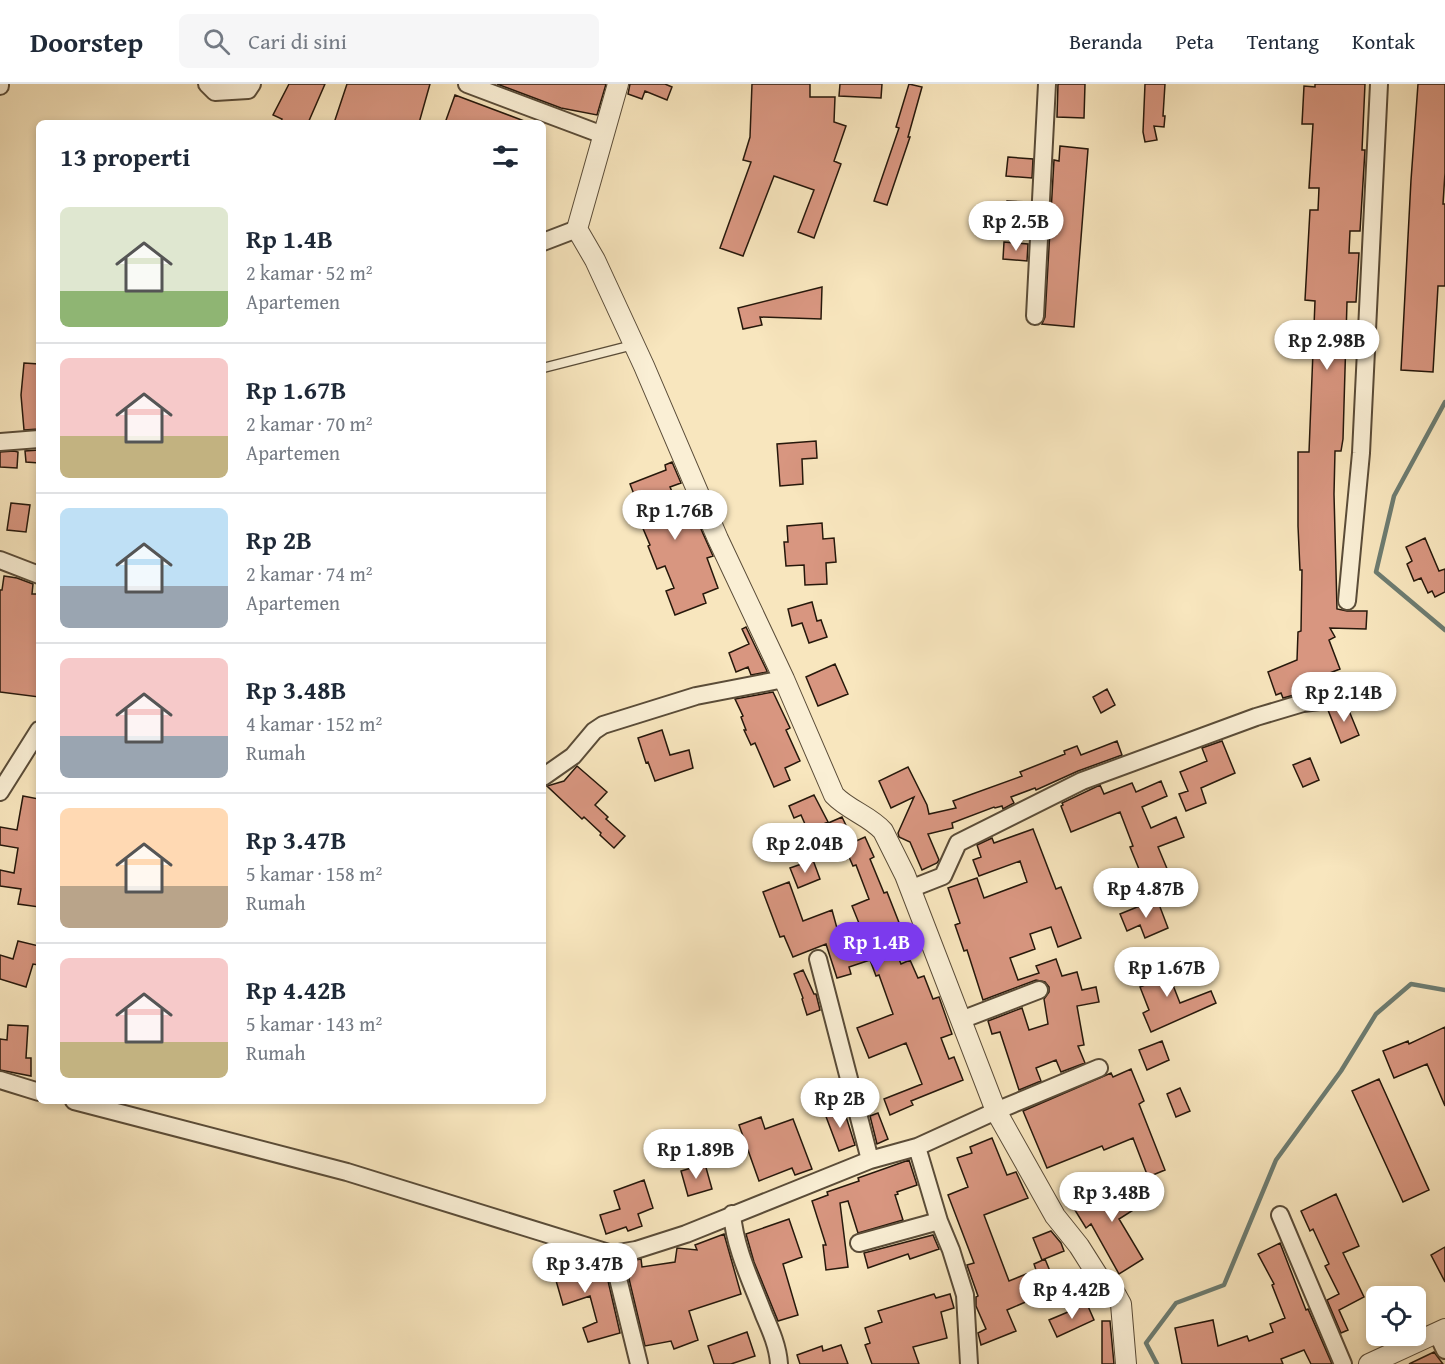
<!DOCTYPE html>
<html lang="id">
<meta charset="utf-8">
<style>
body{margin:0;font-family:"Gentium Book Plus",serif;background:#f6f6f7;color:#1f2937;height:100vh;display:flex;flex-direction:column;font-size:22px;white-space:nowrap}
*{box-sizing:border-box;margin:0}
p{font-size:20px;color:#747a83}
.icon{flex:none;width:33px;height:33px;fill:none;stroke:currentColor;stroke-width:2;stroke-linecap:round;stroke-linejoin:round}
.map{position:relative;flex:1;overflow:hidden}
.side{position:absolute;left:36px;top:36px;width:510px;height:984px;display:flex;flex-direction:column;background:#fff;border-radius:9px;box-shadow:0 3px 9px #0003}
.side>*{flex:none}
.controls{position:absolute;left:1366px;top:1202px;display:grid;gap:12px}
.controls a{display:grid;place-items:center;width:60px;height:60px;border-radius:9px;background:#fff;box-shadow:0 3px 9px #0003;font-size:30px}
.price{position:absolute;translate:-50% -51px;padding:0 14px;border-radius:21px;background:#fff;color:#222;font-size:20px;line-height:39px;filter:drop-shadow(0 2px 3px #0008)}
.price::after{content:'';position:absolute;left:50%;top:36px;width:18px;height:14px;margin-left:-9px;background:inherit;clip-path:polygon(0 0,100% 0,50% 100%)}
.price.on{background:#7c3aed;color:#fff}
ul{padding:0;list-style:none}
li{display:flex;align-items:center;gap:18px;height:150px;padding:0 24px}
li+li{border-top:2px solid #e0e1e3}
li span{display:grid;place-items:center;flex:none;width:168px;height:120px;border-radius:9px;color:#555}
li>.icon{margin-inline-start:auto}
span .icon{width:72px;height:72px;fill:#fffc;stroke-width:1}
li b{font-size:26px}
h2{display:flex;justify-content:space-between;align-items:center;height:72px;padding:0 24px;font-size:26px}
header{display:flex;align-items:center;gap:36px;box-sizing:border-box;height:84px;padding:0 30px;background:#fff;border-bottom:2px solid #e0e1e3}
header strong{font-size:28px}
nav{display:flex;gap:33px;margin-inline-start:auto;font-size:21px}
.search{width:420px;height:54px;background:#f6f6f7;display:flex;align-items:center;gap:15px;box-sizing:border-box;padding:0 21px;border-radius:9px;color:#747a83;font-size:22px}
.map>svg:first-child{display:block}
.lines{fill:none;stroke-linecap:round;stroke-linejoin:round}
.stream{stroke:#6d7c71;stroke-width:4.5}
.building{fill:#d89680;stroke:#26180b;stroke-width:1.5}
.service-casing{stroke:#5a4c38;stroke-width:11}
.minor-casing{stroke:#5a4c38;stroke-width:20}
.tertiary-casing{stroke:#5a4c38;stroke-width:22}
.service{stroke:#faefd5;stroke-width:8}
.minor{stroke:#faefd5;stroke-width:16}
.tertiary{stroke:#faefd5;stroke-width:20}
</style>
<header>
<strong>Doorstep</strong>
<div class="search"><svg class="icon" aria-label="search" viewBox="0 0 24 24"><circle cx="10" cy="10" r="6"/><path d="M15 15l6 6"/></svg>Cari di sini</div>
<nav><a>Beranda</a><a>Peta</a><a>Tentang</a><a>Kontak</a></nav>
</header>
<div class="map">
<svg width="1445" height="1280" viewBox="0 0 1445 1280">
<rect width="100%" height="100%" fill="#f8e6be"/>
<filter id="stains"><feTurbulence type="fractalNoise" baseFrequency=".00333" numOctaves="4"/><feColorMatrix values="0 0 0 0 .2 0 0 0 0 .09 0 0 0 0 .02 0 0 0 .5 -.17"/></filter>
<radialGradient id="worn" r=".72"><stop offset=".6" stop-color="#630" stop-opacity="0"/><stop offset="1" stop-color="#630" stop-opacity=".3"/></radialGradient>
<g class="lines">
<path class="stream" d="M1445,318L1394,412L1376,488L1445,546
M1157,1280L1146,1259L1176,1219L1224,1201L1276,1076L1341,987L1376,930L1411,900L1445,906"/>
</g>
<path class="building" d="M289,0H325L308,39H280L282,35L273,31Z
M347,0H430L419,39H334Z
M497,0H606L597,31L561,24Z
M630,0H665L672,3L667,16L645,7L642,15L628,10Z
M752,0H810V13H835L834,38L846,42L834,77L841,80L814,154L798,148L814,106L774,92L743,172L720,164L751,78L743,76L750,53Z
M840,0H882L881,14L839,12Z
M909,0L922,3L908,53H910L887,121L874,117L899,44L896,43Z
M1058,0H1085L1084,34L1057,33Z
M1145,0H1165L1163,32H1165L1164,43L1154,42L1157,56L1145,58L1143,48Z
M1315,0H1365L1362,66H1365L1360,147H1350L1349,169H1359L1356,218H1347L1343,355L1341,367H1335L1334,410L1337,525L1347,527H1367L1366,545L1330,544L1335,553L1329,556L1340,585L1322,592L1324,599L1305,606V608L1283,614L1281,609L1276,611L1268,588L1297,576L1298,548L1301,547L1302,486H1300L1298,442V368H1309L1315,217L1305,216L1310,126H1318L1319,104H1309L1313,40H1302L1304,2L1315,3Z
M1418,0H1445V89L1443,120H1445V202H1438L1433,288L1401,286L1411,96Z
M455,11L527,38V39H445Z
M1060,62L1088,65L1074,243L1042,240L1045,233L1054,76L1059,77Z
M1008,73L1033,75L1032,94L1006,92Z
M1007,117L1030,118V133L1006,131Z
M1004,158L1028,160L1027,177L1003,175Z
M822,203L821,235L760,233L762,241L743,245L738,224Z
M24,279L39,280V345L24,346L21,311Z
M816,357L817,374L802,375L803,400L780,402L777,360Z
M39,366V379L26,378L25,367Z
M14,367L18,368L17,384L0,383V368Z
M672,378L681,399L670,403L685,438L696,434L713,472L707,474L718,504L703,510L706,519L675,531L666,507L674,504L665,482L657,485L648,462L650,461L636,428L640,426L630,400L666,386L665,381Z
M11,419L30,421L26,448L7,446Z
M822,439L823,455L834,454L836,478L826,479L827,500L805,501L804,481L786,482L784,458H788L787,442Z
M1425,454L1439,487L1445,485V508L1435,513L1432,507L1428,509L1421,494L1414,497L1407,480L1412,477L1406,463Z
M4,492L17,494L33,500L32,510H39V613L0,608V506H2Z
M812,518L817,537L821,536L827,553L809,559L802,539L792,542L788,525Z
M746,543L767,587V588L751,591L748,583L736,588L729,569L749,560L742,545Z
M835,580L848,610L818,622L806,593Z
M1107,605L1115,621L1101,629L1093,613Z
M773,608L790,644L786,646L800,677L785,684L790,696L774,703L755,659L751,661L744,646H746L741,633L743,632L735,615Z
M1345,617L1359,651L1341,659L1328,626L1341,624Z
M662,646L670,671L689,666L693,684L655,697L648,678L646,679L638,654Z
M1117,657L1122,671L1078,687L1036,706L1035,704L1011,713L1014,719L1003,725L1002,722L995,724L994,723L952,739L953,744L928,750L939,776L937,779L922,786L910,758L899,753L898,749L914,713L891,724L879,697L908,683L927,721L929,730L956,724L953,717L1022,692L1020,688L1065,670L1064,667L1077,662L1081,671Z
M1222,657L1235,689L1201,704L1206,719L1186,727L1179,710L1188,707L1180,688L1207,677L1202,664Z
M1310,674L1319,696L1303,703L1293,681Z
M577,682L607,708L595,721L608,733L606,735L625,752L614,764L600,751L601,749L584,733L582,735L547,702L564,697Z
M1161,697L1167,712L1142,723L1151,744L1176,733L1184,753L1158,763L1168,787L1173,785L1180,801L1150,812L1130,763L1133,762L1120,728L1071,748L1061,722L1063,721L1062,719L1100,701L1104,710L1132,699L1136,708Z
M814,711L828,738L808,747L801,731L794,734L789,722Z
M23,712L39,715V823L18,820L21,805L0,802V786L14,789L18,764L0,761V743L17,746Z
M842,733L854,758L865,753L874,773L870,775L884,809L887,808L900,841L903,840L908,852L892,858L901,880L910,876L918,894L924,892L933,915L939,913L952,950L941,954L949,975L954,973L963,996L911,1017L913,1021L890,1031L884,1015L922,1000L906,959L869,974L857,944L893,930L879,891L876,892L870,876L849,883L851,890L837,894L826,860L793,873L784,852L780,853L763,808L789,798L803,837L832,826L843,866L867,859L852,822L869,815L856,781L853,782L849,773L847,775L837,754L833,756L826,740Z
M1033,745L1056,805L1061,803L1081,854L1058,863L1051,843L1030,850L1035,865L1010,874L1018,896L1039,889L1036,882L1056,875L1062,892L1077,888L1082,906L1096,903L1099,918L1077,922L1084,961L1078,962L1085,979L1061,988L1056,976L1036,984L1041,997L1019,1006L1000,948L992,950L988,937L1022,924L1029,946L1048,940L1044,915L1049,908V903L1045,898L1036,896L983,916L967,866L964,867L955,841L960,839L948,804L977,794L984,814L1027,798L1020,777L979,792L973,776L981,773L977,761L992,754L994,759Z
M813,776L820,795L798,804L790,784Z
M1157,815L1168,844L1145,854L1140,841L1127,847L1120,830Z
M18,857L39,862V881L33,880L26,903L0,895V871L13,875Z
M1156,874L1164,893L1169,891L1180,919L1211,907L1216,919L1151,948L1143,929L1149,926L1140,903L1145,901L1138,881Z
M803,886L814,910H816L820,926L807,931L802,915L803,914L794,890Z
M8,941L28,942L26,974H31V992L0,986V955L7,956Z
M1445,943V1022L1427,980L1394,994L1383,967L1408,957L1409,960Z
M1162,957L1169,976L1147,986L1139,966Z
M1131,985L1144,1017L1139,1020L1165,1086L1148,1093L1133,1054L1104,1066L1102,1062L1047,1084L1023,1027L1111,989L1113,993Z
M1379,995L1429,1106L1403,1118L1352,1007Z
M1180,1004L1190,1027L1176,1033L1167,1010Z
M843,1023L855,1061L839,1067L825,1030Z
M878,1029L888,1055L877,1060L870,1032Z
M761,1033L765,1045L793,1035L812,1085L795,1091L792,1084L759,1097L739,1041Z
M992,1054L1007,1091L1016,1088L1028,1114L984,1131L1009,1197L1036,1186L1034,1180L1045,1175L1054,1197L1034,1205L1037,1213L1007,1226L1016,1247L981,1261L978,1249L986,1245L976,1222V1213L978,1212L967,1181L974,1179L948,1111L968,1103L957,1074L972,1069L970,1063Z
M909,1076L917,1101L897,1108L898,1110L895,1111L903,1136L858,1149L848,1117L840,1119L848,1183L826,1186L823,1161H826L812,1117L828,1111L827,1108L859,1097L858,1094Z
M705,1080L712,1105L688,1112L681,1087Z
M1120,1094L1138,1123L1119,1135L1143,1175L1119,1190L1091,1140L1086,1144L1073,1123Z
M644,1096L653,1124L638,1130L642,1142L628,1147L626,1143L606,1150L600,1131L620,1125L614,1107Z
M1336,1110L1359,1162L1343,1169L1364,1213L1339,1226L1348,1246L1341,1249L1327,1216L1339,1210L1325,1182L1329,1180L1313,1145L1310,1147L1301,1127Z
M789,1135L802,1173L783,1180L798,1231L778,1237L754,1178L746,1150Z
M1051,1147L1061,1159L1064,1167L1042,1176L1033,1154Z
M724,1150L741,1210L689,1227L698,1256L674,1265L671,1257L645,1262L625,1178L641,1175L642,1183L675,1178L677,1164L697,1166L695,1161Z
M933,1151L939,1165L910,1175L908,1170L868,1184L864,1169Z
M1280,1159L1306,1226L1308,1225L1332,1280H1311L1304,1266L1281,1275L1283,1280H1182L1175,1244L1213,1236L1218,1262L1247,1252L1249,1257L1273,1248L1270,1240L1285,1234L1272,1201L1274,1200L1258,1170Z
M554,1163L566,1167L567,1170L572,1169L581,1196L606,1188L620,1249L588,1258L583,1244L597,1238L590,1212L563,1221L547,1165Z
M1445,1163V1198L1431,1171Z
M934,1210L936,1214L950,1210L954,1224L941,1228L947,1254L913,1263L919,1280H872L865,1261L870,1259L865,1244L882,1238L878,1227Z
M1087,1220L1094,1236L1057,1253L1049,1236Z
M1102,1237H1110L1114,1280H1102Z
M747,1248L755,1272L731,1280H714L708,1262Z
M841,1261L848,1280H800L797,1271L822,1262L823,1267Z
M1434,1268L1443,1280H1409Z"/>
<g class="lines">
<defs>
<path id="service" d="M543,284L633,261"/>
<path id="minor" d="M207,0L215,8L248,6L252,0
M467,0L603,51
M0,2V0
M543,158L577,145
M1035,232L1047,0
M0,358L39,355
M0,476L39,491
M1347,517L1361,369L1379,0
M543,693L573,672L594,647L603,641L696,612L784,595
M0,708L39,646
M910,805L943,792L958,759L1082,697L1256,633L1303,619L1335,615
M818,875L870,1076
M961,936L1039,906
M0,996L39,1008
M74,1017L347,1088L612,1170L636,1166L686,1150L870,1076L917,1063L996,1027L1099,984
M917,1063L939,1137L951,1166L965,1211L969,1280
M732,1130C735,1165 752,1199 764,1231C771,1247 778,1263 779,1280
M1280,1131L1343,1280
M859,1159L939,1137
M612,1170L639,1280
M1437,1249L1445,1266"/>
<path id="tertiary" d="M618,0L577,145L595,176L644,282L718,455L784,595L834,711C848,726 870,732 883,747L905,791L996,1027L1055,1132L1079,1162L1098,1192L1111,1202L1121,1220L1126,1280
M1369,1280L1445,1245"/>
</defs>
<use href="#service" class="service-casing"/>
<use href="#minor" class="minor-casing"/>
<use href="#tertiary" class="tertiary-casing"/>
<use href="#service" class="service"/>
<use href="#minor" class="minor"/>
<use href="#tertiary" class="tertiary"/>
</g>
<rect width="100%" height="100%" filter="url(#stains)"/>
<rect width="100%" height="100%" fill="url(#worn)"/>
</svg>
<div class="controls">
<a><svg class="icon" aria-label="locate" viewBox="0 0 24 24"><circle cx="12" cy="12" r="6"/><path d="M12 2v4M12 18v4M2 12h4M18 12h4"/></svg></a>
</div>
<b class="price" style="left:1016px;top:168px">Rp 2.5B</b>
<b class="price" style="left:1327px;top:287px">Rp 2.98B</b>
<b class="price" style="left:675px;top:457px">Rp 1.76B</b>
<b class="price" style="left:1344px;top:639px">Rp 2.14B</b>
<b class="price" style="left:805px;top:790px">Rp 2.04B</b>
<b class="price" style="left:1146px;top:835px">Rp 4.87B</b>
<b class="price on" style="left:877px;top:889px">Rp 1.4B</b>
<b class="price" style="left:1167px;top:914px">Rp 1.67B</b>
<b class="price" style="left:840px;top:1045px">Rp 2B</b>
<b class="price" style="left:696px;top:1096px">Rp 1.89B</b>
<b class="price" style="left:1112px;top:1139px">Rp 3.48B</b>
<b class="price" style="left:585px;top:1210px">Rp 3.47B</b>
<b class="price" style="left:1072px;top:1236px">Rp 4.42B</b>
<section class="side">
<h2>13 properti<svg class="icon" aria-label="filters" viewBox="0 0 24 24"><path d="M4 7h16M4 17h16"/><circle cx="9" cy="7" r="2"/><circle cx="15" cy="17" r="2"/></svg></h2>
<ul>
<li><span style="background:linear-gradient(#dfe7d0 70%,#8fb573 0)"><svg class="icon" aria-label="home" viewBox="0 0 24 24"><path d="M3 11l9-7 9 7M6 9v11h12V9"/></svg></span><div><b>Rp 1.4B</b><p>2 kamar · 52 m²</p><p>Apartemen</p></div></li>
<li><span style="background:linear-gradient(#f6c9c9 65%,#c2b280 0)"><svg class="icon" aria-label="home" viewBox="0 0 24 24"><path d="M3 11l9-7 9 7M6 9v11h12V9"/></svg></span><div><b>Rp 1.67B</b><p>2 kamar · 70 m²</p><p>Apartemen</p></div></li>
<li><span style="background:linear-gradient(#bfe0f5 65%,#9aa5b1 0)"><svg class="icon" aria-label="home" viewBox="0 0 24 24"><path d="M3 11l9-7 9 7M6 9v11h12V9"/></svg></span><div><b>Rp 2B</b><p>2 kamar · 74 m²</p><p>Apartemen</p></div></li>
<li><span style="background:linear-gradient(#f6c9c9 65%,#9aa5b1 0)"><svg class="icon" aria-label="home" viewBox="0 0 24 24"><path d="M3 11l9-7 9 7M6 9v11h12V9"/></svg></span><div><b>Rp 3.48B</b><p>4 kamar · 152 m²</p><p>Rumah</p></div></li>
<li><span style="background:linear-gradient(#ffd9b3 65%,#b9a48a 0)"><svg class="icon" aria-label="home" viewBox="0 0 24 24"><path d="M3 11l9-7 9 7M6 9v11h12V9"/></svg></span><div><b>Rp 3.47B</b><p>5 kamar · 158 m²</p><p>Rumah</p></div></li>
<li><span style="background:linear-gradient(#f6c9c9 70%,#c2b280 0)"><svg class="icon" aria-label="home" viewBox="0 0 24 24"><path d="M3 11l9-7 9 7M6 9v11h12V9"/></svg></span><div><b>Rp 4.42B</b><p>5 kamar · 143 m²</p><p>Rumah</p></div></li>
</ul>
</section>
</div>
